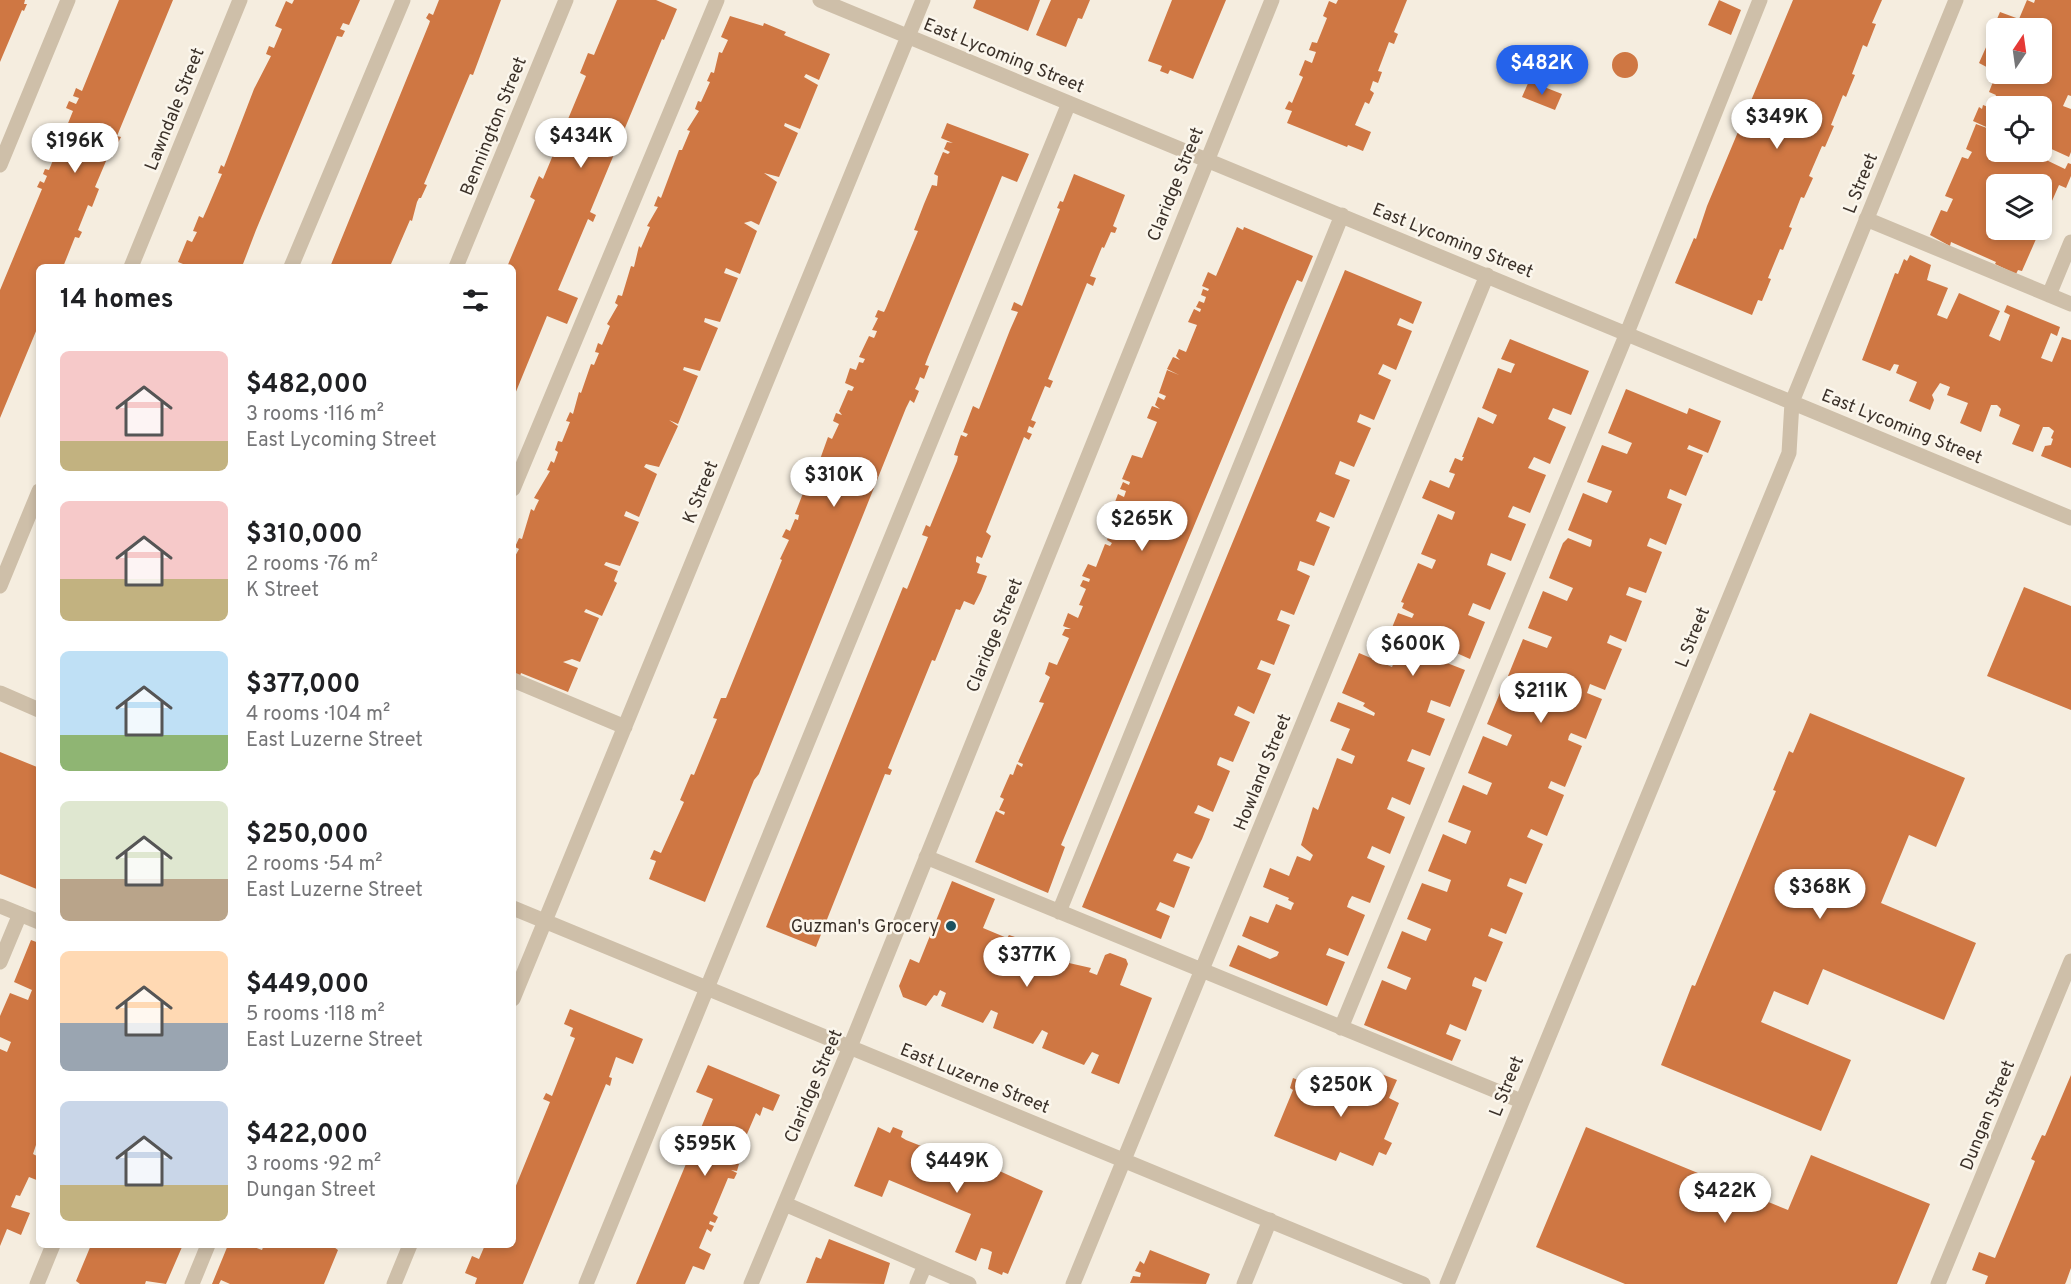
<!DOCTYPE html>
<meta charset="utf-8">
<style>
body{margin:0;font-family:Overpass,sans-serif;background:#f6f6f6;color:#202124;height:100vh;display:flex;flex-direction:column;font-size:22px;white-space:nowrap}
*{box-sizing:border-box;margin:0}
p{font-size:20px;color:#757577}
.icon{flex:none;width:33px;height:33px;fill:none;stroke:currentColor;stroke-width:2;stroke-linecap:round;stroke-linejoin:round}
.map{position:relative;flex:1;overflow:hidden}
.sheet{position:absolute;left:36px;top:264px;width:480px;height:984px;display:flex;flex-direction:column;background:#fff;border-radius:9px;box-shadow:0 3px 9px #0003}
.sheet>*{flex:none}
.needle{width:39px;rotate:13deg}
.tools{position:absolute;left:1986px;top:18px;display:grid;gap:12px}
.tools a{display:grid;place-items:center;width:66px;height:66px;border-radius:9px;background:#fff;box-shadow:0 3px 9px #0003;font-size:30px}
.price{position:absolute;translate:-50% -51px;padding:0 14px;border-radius:21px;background:#fff;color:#222;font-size:20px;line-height:39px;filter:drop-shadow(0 2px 3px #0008)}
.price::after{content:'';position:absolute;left:50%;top:36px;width:18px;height:14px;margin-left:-9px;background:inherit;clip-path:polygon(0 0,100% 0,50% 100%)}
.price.on{background:#2563eb;color:#fff}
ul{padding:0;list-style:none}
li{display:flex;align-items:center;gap:18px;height:150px;padding:0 24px}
li span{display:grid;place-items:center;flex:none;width:168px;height:120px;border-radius:9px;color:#555}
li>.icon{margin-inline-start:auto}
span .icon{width:72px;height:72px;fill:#fffc;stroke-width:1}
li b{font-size:26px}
h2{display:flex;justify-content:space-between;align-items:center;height:72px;padding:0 24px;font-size:26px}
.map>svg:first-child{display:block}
.building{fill:#cf7743;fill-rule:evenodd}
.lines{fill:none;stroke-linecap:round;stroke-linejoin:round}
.minor{stroke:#cebfa9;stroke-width:15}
.poi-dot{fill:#1b5260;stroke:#fbf6ec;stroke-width:2}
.labels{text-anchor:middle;stroke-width:5;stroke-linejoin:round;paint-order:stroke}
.street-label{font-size:18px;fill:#3b3129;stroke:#fbf6ec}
.poi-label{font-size:18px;fill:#3b3129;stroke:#fbf6ec;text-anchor:end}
</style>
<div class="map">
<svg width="2071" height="1284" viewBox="0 0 2071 1284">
<rect width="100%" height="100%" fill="#f5eddf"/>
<path class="building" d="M0,0H25L24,4H27L24,11L22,10L0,62Z
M119,0H173L117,136L121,137L112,155L109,154L95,187L99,189L92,207L88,205L78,230L82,232L79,238L75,237L63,267H39V324L0,418V290L42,189L37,187L40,181L44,183L47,176L43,174L45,169L49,170L73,111L66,108L69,101L76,104L79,98L73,96L76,88L82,91Z
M294,0H360L349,25L343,23L340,29L345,31L342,37L337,36L256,230L243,264L250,267H181L183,264L178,262L187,240L192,242L197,232L193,231L199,216L203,218L207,209L222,174L218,173L221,165L224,167L254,89L271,56L266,54L269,46L274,48L282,29L275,26L286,1L292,4Z
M439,0H501L473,75L470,74L424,184L427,185L421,198H419L417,202L412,221L410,220L391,264L398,267H330L429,24L430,21L426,18L429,13L433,15Z
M617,0H656L677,9L664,40L662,39L590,212L596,215L593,222L588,219L558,290L578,298L567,324L547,316L513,399V267H507L535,200L530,197L539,176L543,179L586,76L580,73L588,53L594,55Z
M976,0H1040L1028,31L973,8Z
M1051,0H1090L1082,19L1078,18L1066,47L1036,35Z
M1172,0H1226L1193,79L1170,70L1168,74L1160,71L1162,66L1148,61Z
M1338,0H1407L1394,32L1398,34L1394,44L1389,42L1378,71L1382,72L1378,83L1373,81L1370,90L1374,93L1369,104L1365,102L1355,125L1371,132L1363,151L1348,145L1347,147L1287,123L1292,111L1285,109L1289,101L1292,103L1303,77L1299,75L1305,60L1312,63L1316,52L1309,50L1312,42L1317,43L1327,18L1323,16L1329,1L1336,4Z
M1719,0L1741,10L1731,35L1708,25Z
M1793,0H1882L1872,23L1876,24L1867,47L1863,45L1852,74L1855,75L1850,87L1846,97L1843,95L1831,125L1834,126L1825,147L1822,146L1809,176L1813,178L1804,198L1801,197L1789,227L1792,228L1787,240L1783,250L1780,249L1768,278L1771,279L1762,301L1758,300L1752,315L1675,283L1694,238L1696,239L1707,206Z
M2027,0L2034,3L2035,0H2071V96L2068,95L2063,106L2071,109V152L2069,157L2047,147L2042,158L2065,169L2068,163L2071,164V176L2066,188L2059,185L2048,210L2042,207V184H1996V230H2040L2022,271L2018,270L2016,274L1995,264L1996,262L1951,242L1950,246L1930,235L1941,210L1947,212L1953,199L1945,196L1962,157L1968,159L1972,152L1966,149L1976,124L1995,131L1973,121L1979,107L1982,109L1983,105L1991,108L1996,95L1989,92L1996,74H2042V28H1996V35L1991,33L2000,12L2019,19ZM1996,106H2042V152H1996Z
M730,16L763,26L764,23L786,32L784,35L830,54L819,80L806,74L804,77L818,85L800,129L785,123L784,126L798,133L779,177L764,173L777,182L759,225L751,221L744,223L757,231L740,274L726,268L724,273L738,278L720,322L705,318L704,322L718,328L700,371L684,367L683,370L698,376L678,424L669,420L678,426L659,467L646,464L644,467L657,474L639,517L626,511L624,516L639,522L620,566L606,562L604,565L618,571L614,581L617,583L602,616L586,609L584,612L599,618L580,662L572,659L563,662L578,668L568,692L521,673L520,676L513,673V560L519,549L515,547L519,538L522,539L531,509L534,511L536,506L539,500L534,498L550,471L547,470L551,461L554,463L558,452L555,450L558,441L562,442L570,422L566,421L570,412L573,414L579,392L581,393L591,364L594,365L599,353L595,352L598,343L602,345L610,326L607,324L618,305L615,303L618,295L622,296L631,266L634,267L639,246L641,248L650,227L647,226L658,207L654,206L658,196L661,198L679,150H682L690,131L687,130L699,111L695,109L698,101L701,102L710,82L707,81L711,72L714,73L719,52L722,53L728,40L721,37Z
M1987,45L1996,49V72L1979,63Z
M1612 65a13 13 0 1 1 26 0a13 13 0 1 1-26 0Z
M1529,81L1562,94L1555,110L1522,97Z
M947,123L1029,154L1017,182L1002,176L928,357L925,365L929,366L924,379L920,377L918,383L915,389L919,391L914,403L910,400L906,408L759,774L754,780L705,902L649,879L656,861L650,859L654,850L661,853L684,802L680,800L691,774L694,775L717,719L713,718L721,698H726L782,560L780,559L789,540L782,537L786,529L790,531L795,519L798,520L799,515L795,514L805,488L809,490L828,437L832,439L839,424L833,421L836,413L842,415L839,411L848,390L852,391L854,387L845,383L850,368L856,370L859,362L863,363L865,359L859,357L869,336L874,338L875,336L877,331L872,330L878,318L875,317L878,310L884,312L886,308L918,231L914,230L924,204L932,185L937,186L938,176L934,174L943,152L948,154L950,152L944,149L947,142L953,143L941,138Z
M1074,174L1125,195L1113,226L1117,228L1115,233L1111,232L1104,248L1102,247L1090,276L1096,278L1093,286L1087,283L1048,379L1053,381L1050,388L1045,386L1031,420L1036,422L1033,428L1029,426L1027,432L1032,434L1029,440L1024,437L986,532L991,536L982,558L977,556L976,559V562L980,564L977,573L987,576L981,591L974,605L964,601L960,610L956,609L935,661L932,660L888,768L892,770L890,775L885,774L816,947L766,927L903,587L907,589L928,537L922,535L926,525L930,527L957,461L958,456L954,455L961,435L966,437L968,434L963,432L973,406L979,409L1010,330L1018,312L1011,310L1014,302L1022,306L1060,209L1057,208L1060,201L1063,202Z
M1237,227L1243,230L1244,227L1313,256L1302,282L1297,280L1286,305L1084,790L1061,845L1065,847L1048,893L975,862L996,811L1004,815L1005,812L999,810L1004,799L1000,797L1010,774L1013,775L1017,764L1022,767L1023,764L1018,762L1044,703L1039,702L1050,677L1045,674L1049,662L1057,665L1069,638L1062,635L1065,629H1071L1063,626L1068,613L1078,618L1083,606L1079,605L1086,589L1080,586L1083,580L1089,582L1090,579L1082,576L1088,564L1096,567L1105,544L1110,546L1112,543L1107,540L1116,518L1108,515L1113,503L1120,506L1121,504L1115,502L1118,494L1124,497L1126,491L1120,489L1123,482L1129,485L1130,482L1122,479L1132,455L1142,458L1157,422L1147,418L1152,406L1160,409L1155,405L1158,397L1164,400L1166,396L1159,393L1167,370L1179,375L1167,369L1173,357L1180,360L1176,356L1179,349L1186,352L1197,325L1188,322L1194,309L1200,312L1201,309L1196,307L1199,301L1204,303L1206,297L1201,295L1203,289L1208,291L1209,289L1202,286L1208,272L1216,276Z
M1910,255L1931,265L1927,280L1948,288L1937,315L1947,319L1959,293L2000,311L1989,336L2000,341L2010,315L2004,312L2007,305L2060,327L2057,336L2051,333L2041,358L2052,362L2062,337L2071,340V468L2041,456L2045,446L2051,445L2053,439L2051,438L2054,431L2049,427H2043L2033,452L2012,444L2020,425L1999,416L2001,409L1997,405H1991L1981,432L1960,423L1968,403L1947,395L1950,387L1940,383L1932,395L1934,400L1930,410L1909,401L1917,382L1896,373L1899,365L1894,364L1890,371L1862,360L1895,273L1898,274L1904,259L1907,261Z
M1345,270L1422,302L1413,324L1400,318L1397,325L1412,331L1396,370L1383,364L1378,374L1391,380L1374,420L1360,414L1357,422L1371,428L1354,467L1340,461L1338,466L1335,474L1350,480L1334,518L1320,512L1316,521L1330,527L1314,566L1300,561L1297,570L1310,576L1294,615L1281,610L1277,620L1290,625L1274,665L1261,660L1257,669L1271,674L1254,714L1238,706L1234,715L1250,722L1233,762L1220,757L1218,761L1217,765L1230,771L1213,812L1198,805L1196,810L1194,813L1210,819L1202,839L1192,859L1177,853L1173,861L1190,867L1174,908L1160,902L1156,910L1170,916L1161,939L1082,907Z
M1510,339L1589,371L1571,415L1553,408L1548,419L1566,427L1550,464L1534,457L1528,468L1546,475L1530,513L1513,506L1511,510L1508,517L1526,524L1511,561L1491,553L1489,558L1487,565L1506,573L1490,610L1473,603L1468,615L1485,622L1470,659L1452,651L1447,663L1465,670L1450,707L1431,700L1427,712L1445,719L1430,756L1412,749L1410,754L1407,761L1425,768L1410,805L1392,797L1387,809L1405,817L1390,854L1372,846L1370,851L1367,858L1385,866L1370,903L1352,896L1349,901L1347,907L1365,915L1348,956L1329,948L1326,955L1345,962L1327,1006L1229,966L1238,945L1270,959L1277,956L1279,952L1242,936L1250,916L1268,923L1276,904L1291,910L1292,907L1294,903L1288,900L1289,898L1263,887L1270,868L1289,876L1297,856L1310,861L1313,855L1301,845L1313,807L1318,810L1337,758L1352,764L1355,756L1341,750L1350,729L1330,721L1338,702L1374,716L1375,713L1363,706L1365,703L1342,693L1359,653L1392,667L1396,658L1382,652L1398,613L1412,618L1414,614L1402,608L1404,603L1401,602L1418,563L1432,569L1436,560L1421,554L1438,514L1452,520L1455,512L1422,498L1430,480L1449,488L1455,474L1449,472L1455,458L1462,461L1464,457H1462L1478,417L1493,424L1497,415L1482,408L1498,368L1511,373L1513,368L1515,364L1501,359Z
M1626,389L1687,414L1689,408L1721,421L1708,453L1689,445L1687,449L1703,455L1686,496L1670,489L1667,498L1682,504L1666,545L1650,538L1648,543L1647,546L1662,552L1646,593L1629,587L1626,595L1642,601L1626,642L1610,635L1607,643L1622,649L1605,690L1590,684L1587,693L1602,699L1586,739L1571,733L1569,736L1568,740L1582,746L1565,787L1551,781L1548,788L1564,795L1547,836L1531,829L1527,837L1543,844L1526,884L1510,878L1508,883L1507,886L1523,893L1506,934L1491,928L1490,931L1488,936L1503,942L1486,982L1475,977L1473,981L1472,986L1482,990L1466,1031L1450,1024L1446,1034L1461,1040L1452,1061L1364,1025L1382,980L1406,990L1411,978L1387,968L1402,931L1426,941L1428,936L1431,929L1407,919L1422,883L1447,892L1451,880L1428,871L1443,834L1466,844L1471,831L1448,822L1463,785L1487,795L1492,783L1468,773L1483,736L1507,746L1512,735L1487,724L1502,688L1527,698L1532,686L1508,676L1523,639L1547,648L1552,637L1528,628L1543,591L1567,601L1573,588L1549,578L1563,543L1568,538L1590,547L1591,545L1592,540L1568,530L1583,493L1607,503L1612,491L1587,482L1602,445L1627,454L1632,443L1608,433Z
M2024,587L2071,606V710L1987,676Z
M1810,713L1965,778L1936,847L1909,835L1881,903L1976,943L1944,1020L1823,969L1808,1005L1774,991L1761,1022L1851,1060L1821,1131L1661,1065L1692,985L1695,986L1776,791L1773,790L1789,751L1793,753Z
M0,752L37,767L39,763V890L0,874Z
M952,881L995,899L983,928L1007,938L1009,935L1018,938L1016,942L1030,948L1031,943L1040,947L1038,951L1059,959L1060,955L1070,959L1069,963L1091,968L1089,972L1097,975L1105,955L1110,953L1126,959L1128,964L1120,985L1152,998L1119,1084L1091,1073L1099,1055L1092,1052L1084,1065L1064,1057L1042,1048L1048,1033L1042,1030L1033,1044L993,1028L998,1013L991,1010L983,1023L941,1006L946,993L940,990L937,996L934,995L926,1006L903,997L899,986L910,959L919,963Z
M31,940L39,943V1146L36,1145L33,1154L39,1157V1181L29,1177L20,1196L16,1195L11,1207L30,1213L21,1235L7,1229L0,1246V1049L7,1052L11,1042L0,1037V1016L10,993L28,1000L32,990L14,982Z
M570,1009L643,1039L633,1064L616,1057L609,1077L612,1078L610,1086L606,1084L523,1284H475L477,1278L465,1273L472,1256L479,1259L485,1245H513V1193L550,1102L543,1099L546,1093L552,1096L575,1038L570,1036L573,1028L564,1024Z
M708,1065L780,1095L773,1111L763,1107L760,1116L756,1113L735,1162L739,1164L737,1171L731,1170L737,1173L734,1179L728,1178L713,1214L718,1217L715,1223L710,1221L709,1224L714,1226L711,1232L707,1229L699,1248L711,1254L704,1270L693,1266L685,1284H636L713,1099L696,1092Z
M1363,1067L1397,1080L1389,1098L1399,1103L1384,1139L1392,1143L1386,1155L1379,1152L1373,1166L1340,1152L1336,1161L1274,1136L1293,1090L1290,1088L1293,1078L1316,1087L1319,1082L1350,1099Z
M2071,1075V1268L2066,1282L2065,1284H1985L1988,1276L1972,1270L1979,1252L1995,1258L2035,1161L2031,1159L2042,1135L2045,1136Z
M878,1127L890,1133L893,1127L903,1131L901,1137L906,1140L974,1167L976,1161L984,1165L982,1171L988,1174L993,1168L1043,1191L1008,1274L1003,1272L1002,1275L988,1269L992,1252L988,1250L981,1248L976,1261L955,1252L971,1214L889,1180L882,1197L854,1186Z
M1586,1127L1788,1210L1811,1155L1930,1204L1897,1284H1625L1536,1247Z
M829,1239L890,1263L884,1284L806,1283L816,1257L821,1259Z
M91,1245H178L182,1247L166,1284L146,1281L145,1284H80L76,1281Z
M228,1245H249L262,1250L264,1245H331L338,1250L324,1284H230L221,1280L219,1284H212Z
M1150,1250L1210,1274L1206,1284L1130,1283L1133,1276L1140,1277L1141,1273L1135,1271L1140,1261L1144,1264Z"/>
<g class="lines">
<path class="minor" d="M820,0L2071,518
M0,165L68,0
M1866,219L2071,304
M131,267L240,0
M291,267L403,0
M456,267L566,0
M2049,295L2071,242
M513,489L717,0
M0,586L39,491
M513,680L625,727
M0,693L39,710
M926,857L1521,1101
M0,906L39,922
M513,908L1423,1284
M1059,912L1342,215
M0,962L20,914
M513,999L923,0
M1341,1028L1627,333L1760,0
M785,1204L969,1284
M37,1284L53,1245
M192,1284L208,1245
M394,1284L410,1245
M586,1284L1069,103
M751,1284L850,1047L1272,0
M917,1284L925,1265
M1073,1284L1487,275
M1244,1284L1270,1220
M1447,1284L1789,453L1792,402L1956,0
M1938,1284L2071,961"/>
</g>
<circle class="poi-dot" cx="951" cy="926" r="6"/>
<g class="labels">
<g class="street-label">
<text transform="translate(1004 55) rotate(22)" y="6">East Lycoming Street</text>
<text transform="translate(174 109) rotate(-68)" y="6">Lawndale Street</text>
<text transform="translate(493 126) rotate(-68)" y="6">Bennington Street</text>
<text transform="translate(1860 183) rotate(-68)" y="6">L Street</text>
<text transform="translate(1175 184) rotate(-68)" y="6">Claridge Street</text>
<text transform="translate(1453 240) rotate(22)" y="6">East Lycoming Street</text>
<text transform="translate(1902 426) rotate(22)" y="6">East Lycoming Street</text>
<text transform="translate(700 492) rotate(-68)" y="6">K Street</text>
<text transform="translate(994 635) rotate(-68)" y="6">Claridge Street</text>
<text transform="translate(1692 637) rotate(-68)" y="6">L Street</text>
<text transform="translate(1262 772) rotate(-68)" y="6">Howland Street</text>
<text transform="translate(975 1078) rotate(22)" y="6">East Luzerne Street</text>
<text transform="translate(813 1086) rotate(-67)" y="6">Claridge Street</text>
<text transform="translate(1506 1086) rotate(-68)" y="6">L Street</text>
<text transform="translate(1987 1115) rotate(-68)" y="6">Dungan Street</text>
</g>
<g class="poi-label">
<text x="939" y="932">Guzman's Grocery</text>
</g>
</g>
</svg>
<div class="tools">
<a><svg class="needle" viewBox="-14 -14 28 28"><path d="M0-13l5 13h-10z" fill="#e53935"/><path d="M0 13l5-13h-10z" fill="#757577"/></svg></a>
<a><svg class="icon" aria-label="locate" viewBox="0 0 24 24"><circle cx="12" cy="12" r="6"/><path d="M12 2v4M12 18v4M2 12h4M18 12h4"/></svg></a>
<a><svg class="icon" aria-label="layers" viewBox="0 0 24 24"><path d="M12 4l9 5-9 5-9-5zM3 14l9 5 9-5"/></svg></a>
</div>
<b class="price on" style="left:1542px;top:96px">$482K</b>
<b class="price" style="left:1777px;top:150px">$349K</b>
<b class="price" style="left:581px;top:169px">$434K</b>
<b class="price" style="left:75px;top:174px">$196K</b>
<b class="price" style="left:834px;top:508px">$310K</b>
<b class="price" style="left:1142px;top:552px">$265K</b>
<b class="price" style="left:1413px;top:677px">$600K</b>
<b class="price" style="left:1541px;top:724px">$211K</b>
<b class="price" style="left:1820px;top:920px">$368K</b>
<b class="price" style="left:1027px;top:988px">$377K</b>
<b class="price" style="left:1341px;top:1118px">$250K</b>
<b class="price" style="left:705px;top:1177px">$595K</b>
<b class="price" style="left:957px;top:1194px">$449K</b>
<b class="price" style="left:1725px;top:1224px">$422K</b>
<section class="sheet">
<h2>14 homes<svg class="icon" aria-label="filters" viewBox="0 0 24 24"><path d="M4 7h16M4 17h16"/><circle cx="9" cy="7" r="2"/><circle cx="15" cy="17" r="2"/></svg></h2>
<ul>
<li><span style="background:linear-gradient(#f6c9c9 75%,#c2b280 0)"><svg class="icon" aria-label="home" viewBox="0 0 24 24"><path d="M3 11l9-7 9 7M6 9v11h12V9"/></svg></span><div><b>$482,000</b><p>3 rooms · 116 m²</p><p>East Lycoming Street</p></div></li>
<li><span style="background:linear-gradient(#f6c9c9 65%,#c2b280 0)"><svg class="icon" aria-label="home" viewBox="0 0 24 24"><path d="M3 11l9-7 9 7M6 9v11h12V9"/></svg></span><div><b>$310,000</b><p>2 rooms · 76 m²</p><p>K Street</p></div></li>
<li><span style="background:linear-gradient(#bfe0f5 70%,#8fb573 0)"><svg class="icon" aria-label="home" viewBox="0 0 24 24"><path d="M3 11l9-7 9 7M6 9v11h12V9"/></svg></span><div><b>$377,000</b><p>4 rooms · 104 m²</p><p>East Luzerne Street</p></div></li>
<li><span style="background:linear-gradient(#dfe7d0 65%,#b9a48a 0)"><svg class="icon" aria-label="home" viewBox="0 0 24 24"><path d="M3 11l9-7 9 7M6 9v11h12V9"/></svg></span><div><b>$250,000</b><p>2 rooms · 54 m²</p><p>East Luzerne Street</p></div></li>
<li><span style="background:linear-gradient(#ffd9b3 60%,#9aa5b1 0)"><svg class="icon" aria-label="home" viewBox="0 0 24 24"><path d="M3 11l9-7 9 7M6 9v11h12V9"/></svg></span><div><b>$449,000</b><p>5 rooms · 118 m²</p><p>East Luzerne Street</p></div></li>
<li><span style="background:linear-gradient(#c9d6e8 70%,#c2b280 0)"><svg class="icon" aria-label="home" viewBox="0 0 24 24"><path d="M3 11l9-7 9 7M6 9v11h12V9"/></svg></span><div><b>$422,000</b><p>3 rooms · 92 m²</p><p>Dungan Street</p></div></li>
</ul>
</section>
</div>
